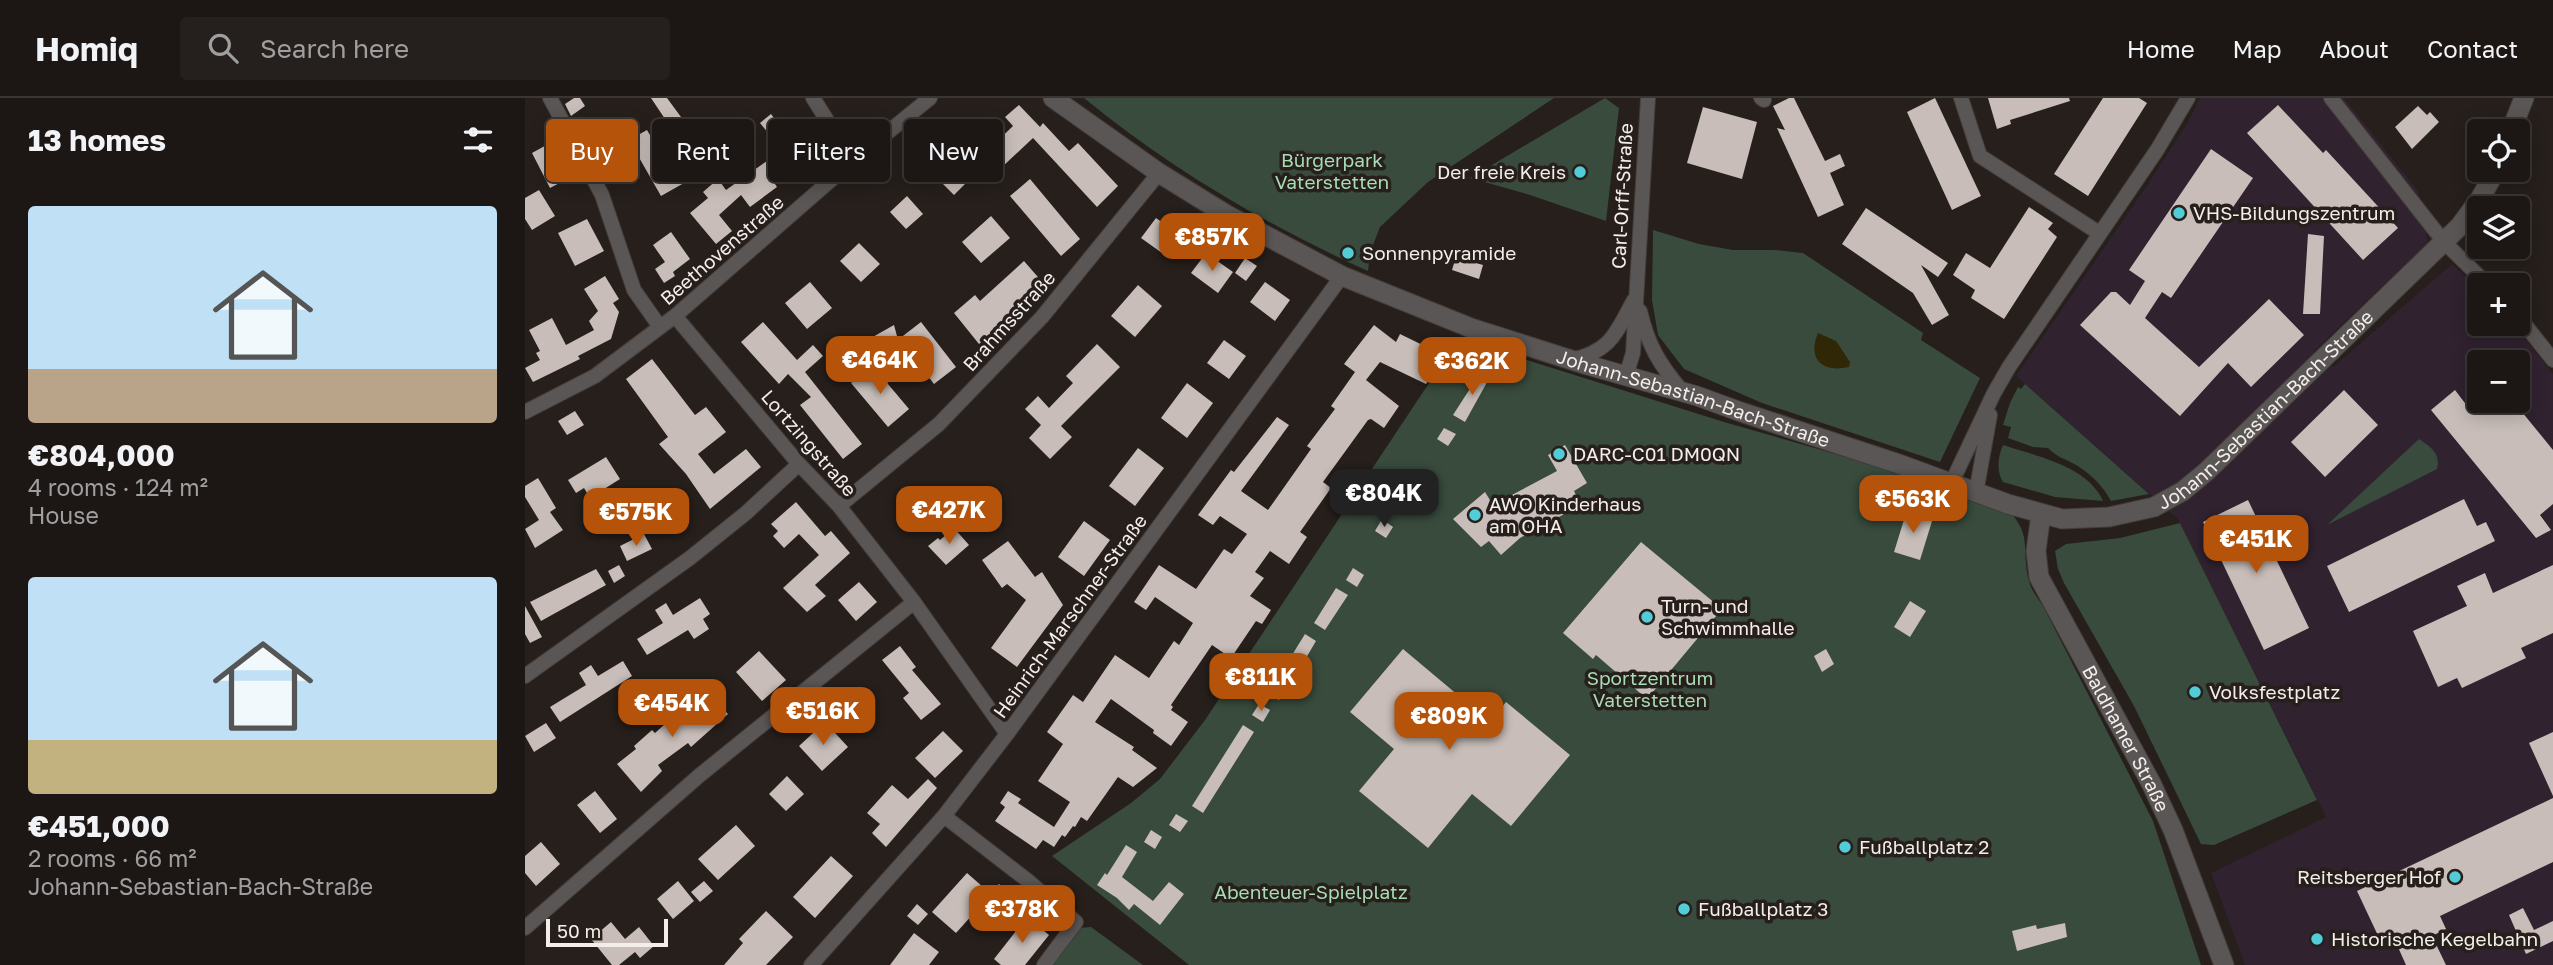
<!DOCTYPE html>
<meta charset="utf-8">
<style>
body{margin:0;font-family:"Golos Text",sans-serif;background:#25201d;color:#f1f3f6;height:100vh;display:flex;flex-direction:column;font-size:26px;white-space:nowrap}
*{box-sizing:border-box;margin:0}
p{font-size:23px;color:#a09fa0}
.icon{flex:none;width:38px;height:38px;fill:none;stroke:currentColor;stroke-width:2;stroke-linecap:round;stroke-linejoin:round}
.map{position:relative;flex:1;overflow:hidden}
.sheet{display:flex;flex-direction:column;background:#1c1714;width:525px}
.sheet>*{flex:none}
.top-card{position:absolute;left:21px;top:21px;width:665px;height:63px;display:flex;gap:14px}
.fabs{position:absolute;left:1942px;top:21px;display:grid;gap:14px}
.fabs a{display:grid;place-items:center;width:63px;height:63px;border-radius:7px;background:#1c1714;box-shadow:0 4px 18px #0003,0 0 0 2px #3a3634;font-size:35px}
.scale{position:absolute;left:21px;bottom:18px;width:122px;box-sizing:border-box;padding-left:7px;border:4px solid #f4eeeb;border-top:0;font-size:19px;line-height:24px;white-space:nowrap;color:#f4eeeb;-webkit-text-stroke:5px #261f1b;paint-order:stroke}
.price{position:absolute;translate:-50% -60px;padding:0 16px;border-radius:14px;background:#b45309;color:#fff;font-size:23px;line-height:46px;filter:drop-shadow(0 2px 4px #0008)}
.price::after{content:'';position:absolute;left:50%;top:42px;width:21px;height:16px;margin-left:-10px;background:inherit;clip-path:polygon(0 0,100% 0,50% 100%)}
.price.current{background:#222;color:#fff}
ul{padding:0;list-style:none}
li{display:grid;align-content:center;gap:14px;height:371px;padding:0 28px}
li span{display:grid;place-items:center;height:217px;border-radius:7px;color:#555}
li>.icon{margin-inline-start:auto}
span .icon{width:126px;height:126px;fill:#fffc;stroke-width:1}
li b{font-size:30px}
h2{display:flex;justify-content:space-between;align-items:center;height:84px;padding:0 28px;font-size:30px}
.pill{padding:0 24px;border-radius:7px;background:#1c1714;box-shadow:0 4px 18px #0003,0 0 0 2px #3a3634;font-size:24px;line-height:63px}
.pill.current{background:#b45309;color:#fff}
header{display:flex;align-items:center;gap:42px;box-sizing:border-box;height:98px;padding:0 35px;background:#1c1714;border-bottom:2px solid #3a3634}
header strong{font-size:33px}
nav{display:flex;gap:38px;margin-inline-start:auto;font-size:24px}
.search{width:490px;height:63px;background:#25201d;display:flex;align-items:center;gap:18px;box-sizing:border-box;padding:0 24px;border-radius:7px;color:#a09fa0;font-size:26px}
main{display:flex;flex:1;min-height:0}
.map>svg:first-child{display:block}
.commercial{fill:#30222f;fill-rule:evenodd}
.green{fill:#394b3d}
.sand{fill:#2f2706}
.building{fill:#c8bdb8}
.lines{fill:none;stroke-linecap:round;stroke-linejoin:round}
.minor-casing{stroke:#433c38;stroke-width:16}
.tertiary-casing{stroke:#433c38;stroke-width:21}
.minor{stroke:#5a5655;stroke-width:14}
.tertiary{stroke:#5a5655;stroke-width:19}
.poi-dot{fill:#52ccd6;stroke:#261f1b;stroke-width:2.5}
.labels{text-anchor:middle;stroke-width:7;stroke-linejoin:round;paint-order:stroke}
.park-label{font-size:19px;fill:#a8dcb4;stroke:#261f1b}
.poi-label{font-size:19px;fill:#f4eeeb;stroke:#261f1b;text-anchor:start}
.street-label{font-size:19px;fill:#f4eeeb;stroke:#261f1b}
</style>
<header>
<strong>Homiq</strong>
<div class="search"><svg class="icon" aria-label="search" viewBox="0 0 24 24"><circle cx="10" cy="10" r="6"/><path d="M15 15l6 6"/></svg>Search here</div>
<nav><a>Home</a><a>Map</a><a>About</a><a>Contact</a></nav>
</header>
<main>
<section class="sheet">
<h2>13 homes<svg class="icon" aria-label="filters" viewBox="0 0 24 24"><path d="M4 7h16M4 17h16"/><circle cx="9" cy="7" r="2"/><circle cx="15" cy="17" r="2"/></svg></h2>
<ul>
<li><span style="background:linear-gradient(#bfe0f5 75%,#b9a48a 0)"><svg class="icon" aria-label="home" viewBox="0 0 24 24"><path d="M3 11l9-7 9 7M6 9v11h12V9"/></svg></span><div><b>€804,000</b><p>4 rooms · 124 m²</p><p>House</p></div></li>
<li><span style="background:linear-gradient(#bfe0f5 75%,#c2b280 0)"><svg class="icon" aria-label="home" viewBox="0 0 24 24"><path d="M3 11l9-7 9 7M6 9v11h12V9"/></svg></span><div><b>€451,000</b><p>2 rooms · 66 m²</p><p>Johann-Sebastian-Bach-Straße</p></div></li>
</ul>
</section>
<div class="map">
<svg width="2028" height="867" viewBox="0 0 2028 867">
<rect width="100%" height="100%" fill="#261f1b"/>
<path class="commercial" d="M1675,0H1819L1893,93L1903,145L1789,253L1808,269L1927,166L1955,191V226H1988L2028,276V867H1720L1686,775L1801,719L1653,421L1491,278L1625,83L1663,24ZM1955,264H1993V303H1955Z"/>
<path class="green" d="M559,0H1029L903,84L855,129L845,155L843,173C743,128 644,70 559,0Z
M1080,0L1094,10L1081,123L1005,97L945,80Z
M1128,132L1174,146L1208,152H1250L1278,155L1398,235L1396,242L1455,280L1415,364L1237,305L1159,271L1133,237L1127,202Z
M932,243L1005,263L1199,324L1387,378L1484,413C1508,438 1496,453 1504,483C1506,492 1513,500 1518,508L1628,723L1676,867H664L527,758L606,705L635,681L680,622Z
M1500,286L1624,396L1586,403C1578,388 1566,376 1551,367C1541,361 1531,359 1523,350L1508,349L1483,340L1486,329L1478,327L1485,305L1493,289L1496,291Z
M1894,341C1906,349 1916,356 1912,371L1802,427Z
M1478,347C1511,358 1563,368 1578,403L1530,399L1478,384C1471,373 1473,358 1478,347Z
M1655,425L1792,702L1689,747L1676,746L1609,608L1539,485L1533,471L1530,453L1541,446L1595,440Z
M566,829L618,867H527L554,830Z"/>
<path class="sand" d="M1293,235L1311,243L1325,264L1324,269C1297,275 1282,261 1293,235Z"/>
<path class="building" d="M49,0H55L60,8L46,18L40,6Z
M126,0H142L156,19L144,27Z
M1264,0H1269L1300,63L1315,56L1320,68L1305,75L1319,107L1293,119L1252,30L1260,32L1248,8Z
M1410,0L1456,98L1427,112L1382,14Z
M1463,0H1544L1545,3L1485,22L1486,26L1472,31Z
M1578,0H1614L1622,5L1563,98L1529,76Z
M494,7L515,29L518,25L544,53L553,45L593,88L572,109L508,40L476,70L461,54L488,28L480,19Z
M1753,7L1798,55L1801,52L1873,130L1838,162L1722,35Z
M1893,8L1902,17L1905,14L1914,24L1887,51L1870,29Z
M1178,9L1232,24L1217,81L1162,65Z
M246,16L263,39L274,31L290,51L248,83L252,89L225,109L216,97L194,117L207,133L191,146L165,115L183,100L178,94L193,81L201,92L253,55L249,50L253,47L235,25Z
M122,32L147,75L152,72L159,85L136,98L104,42Z
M25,45L44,80L25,90L7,55Z
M1686,51L1728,80L1646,200L1637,194L1620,220L1674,269L1744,201L1779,237L1726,289L1703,265L1655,318L1555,227L1586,194H1591L1605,207L1620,183L1604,172Z
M428,62L446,80L429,97L411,79Z
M505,81L555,141L536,158L485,98Z
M14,92L30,118L7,132L0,121V100Z
M382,98L398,116L381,131L365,114Z
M1504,109L1528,125L1523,131L1532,139L1479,221L1446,200L1450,192L1428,177L1441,155L1465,170Z
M1341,110L1423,165L1413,179L1396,167L1424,217L1407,227L1388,195L1317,146Z
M466,118L485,140L456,165L437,144Z
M631,120L645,130L649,124L662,133L644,160L616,140Z
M62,121L79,153L50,168L33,135Z
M669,128L685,141L675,155L658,142Z
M146,134L165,161L148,174L150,178L139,185L130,171L140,164L128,147Z
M1783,136L1799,138L1795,216H1778Z
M334,145L355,166L336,184L315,163Z
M681,155L708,174L693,195L666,175Z
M931,159L958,167L954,181L927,172Z
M720,160L732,168L721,183L710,175Z
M499,163L519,186L474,226L476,229L454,246L429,215L450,197L455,203Z
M80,178L94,201L88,205L94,214L86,241L53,258L55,261L8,284L0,270L15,262L11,255L15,253L4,232L27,220L41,247L69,232L64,223L73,213L59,191Z
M285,184L307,210L282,231L260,205Z
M740,184L765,202L750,223L725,204Z
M613,187L637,208L610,239L586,218Z
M238,224L272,262L288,247L298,258L280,274L337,346L318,361L275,307L286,299L263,276L254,286L216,244Z
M396,224L431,269L409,286L374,241Z
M369,227L372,238L352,255L345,265L334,259L346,240Z
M849,227L871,244L875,236L920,258L901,286L855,264L841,282L874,308L859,330L846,321L843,322L798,384L806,390L775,434L782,439L764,466L745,453L730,474L739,480L725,498L746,512L737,526L731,523L706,560L687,547L646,607L648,609L646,612L663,624L646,648L628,635L629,632L586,601L570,624L609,649L607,652L632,670L608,689L593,679L562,723L556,719L550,729L548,728L540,739L537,737L529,749L518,742L511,751L470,723L480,709L475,705L483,693L496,701L493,705L529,729L545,704L513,683L538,646L522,634L548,597L558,604L590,557L624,580L649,543L654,547L668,525L630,499L621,512L609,504L634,467L671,491L699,451L707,456L722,436L695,418L688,427L673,417L706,372L709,374L752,319L764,327L716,393L743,412L786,351L782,348L810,311L806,308L830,274L819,266Z
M699,242L721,258L704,281L682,265Z
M572,246L595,269L536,328L547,339L525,361L504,340L516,327L500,311L513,298L524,310L548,285L541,278Z
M127,261L170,317L181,309L201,334L173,356L189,376L221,351L236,369L185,411L161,376L134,346L143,339L101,281Z
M347,267L384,311L363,329L326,285Z
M957,272L966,277L940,324L928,317Z
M662,285L688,305L662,340L636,320Z
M1819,292L1853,327L1800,379L1766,344Z
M1930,292L1946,313L1958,303H1988L2028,352V406L2015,417L2026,432L2011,440L1906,312Z
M50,313L59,327L42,337L33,323Z
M919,330L931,336L923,348L912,341Z
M1040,347L1062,385L1049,393L1056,407L995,440L976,457L964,443L956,449L928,421L960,394L968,407L1032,373L1023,357Z
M613,350L639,370L610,408L584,388Z
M81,359L95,381L65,400L59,390L51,395L43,382Z
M889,374L900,381L893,392L882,385Z
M13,380L31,410L25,414L38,432L10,450L0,431L14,422L0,399V388Z
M1939,401L1952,428L1961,424L1970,443L1824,514L1802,468Z
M1723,402L1784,530L1739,552L1678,424Z
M271,404L300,438L306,433L325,455L290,487L301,498L282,514L258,490L294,457L274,436L259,450L248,438L253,433L246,426Z
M1382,412L1408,420L1395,462L1369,454Z
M857,421L868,429L861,440L850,433Z
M559,423L585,442L559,478L533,459Z
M429,430L444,447L421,467L403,448L413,440L415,442Z
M119,436L127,451L102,463L95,448Z
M483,443L510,479L517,474L538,507L492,569L466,550L501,502L482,486L477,490L457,462Z
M1116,444L1197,511L1122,601L1071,557L1068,561L1038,535Z
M94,467L100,478L89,485L83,473Z
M2028,467V535L1996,550L2001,560L1937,590L1932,580L1913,589L1888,533L1942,508L1932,488L1960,475L1968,495Z
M828,470L839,477L832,489L821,482Z
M71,471L81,487L16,523L5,504Z
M334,484L352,504L331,523L313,502Z
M811,490L823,497L800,532L789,525Z
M175,500L185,516L178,521L184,531L169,541L163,532L122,557L112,541L138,525L130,512L141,505L148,517Z
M1385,503L1401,513L1385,539L1369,529Z
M0,508L17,539L5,545L0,536Z
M780,536L791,543L771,577L759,570Z
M375,548L391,569L387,572L416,606L396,622L378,600L384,595L357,562Z
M878,551L965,624L981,604L1045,657L986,728L947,696L903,750L834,693L869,651L825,614Z
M1301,551L1309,566L1297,574L1289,558Z
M234,553L261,582L237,603L211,574Z
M98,563L107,578L35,624L25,609L61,587L54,575L66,567L73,578Z
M750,583L761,590L754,602L742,595Z
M179,591L203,616L166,649L163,645L133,667L137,673L116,694L92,666L111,651L109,648L127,632L130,635Z
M734,606L745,612L738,624L727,617Z
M300,624L323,649L297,673L274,648Z
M21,625L31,640L9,654L0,638Z
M718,627L729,634L678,715L667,708Z
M418,633L438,653L410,680L390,660Z
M2028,634V698L2004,645Z
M262,678L279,696L261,713L244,696Z
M403,681L412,690L361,749L347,735L355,726L342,715L367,687L383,701Z
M70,693L92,721L75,735L52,707Z
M2028,700V764L1915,818L1921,831L1907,838L1921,867H1881L1868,838L1856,844L1832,793Z
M651,716L663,723L655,734L644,727Z
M211,727L230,748L193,782L173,761Z
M626,732L637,739L630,751L619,744Z
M16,744L35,766L11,788L0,775V758Z
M601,747L612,754L597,779L628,803L644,784L659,796L635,827L609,806L604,812L592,800L572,787L580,775L582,777Z
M306,758L328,778L290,820L268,799Z
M442,775L466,796L431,835L407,814Z
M153,783L169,803L148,821L132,801Z
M179,783L188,793L175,804L166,794Z
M474,786L502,807L494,818L466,797Z
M392,806L403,816L393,827L382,818Z
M1998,810L2009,832L2028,823V843L2001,856L1984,817Z
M241,813L268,839L241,867H199L218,845L214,841Z
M502,819L524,837L500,867H476L469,861Z
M86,824L100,841L114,829L129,848L115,860L110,854L94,867H87L66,841Z
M1540,825L1542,839L1492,853L1487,833L1511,827L1512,831Z
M389,835L414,854L404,867H365Z"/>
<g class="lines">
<defs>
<path id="minor" d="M25,0L77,97L109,192L135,229
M288,0L312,38L330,61
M1236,0L1239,2
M1436,0L1455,58L1574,135
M1806,0L1919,144L1963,187
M1115,213C1123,247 1134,266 1157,293
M150,218L274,366L314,408L389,504L482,636
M1993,218L2028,262
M1047,262C1087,252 1090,236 1109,202
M1101,278L1108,255L1123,0
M0,314L70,278L150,218L330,61L405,0
M1426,386L1469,295L1484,269L1632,52L1663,0
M1451,395L1465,317
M314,408L414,326L517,219L634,75
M0,578L165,460L221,415L274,366
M419,718L502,782L551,824L519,867
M0,830L175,677L389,504
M286,867L419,718L482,636L817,178"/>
<g id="tertiary">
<path id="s1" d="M528,0L634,75L702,117L817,178L946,230L1059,266L1172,298L1216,314L1374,366L1483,406L1537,421L1584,419L1629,409L1658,393L1682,373L1935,128L1955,101L1971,72"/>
<path d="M1986,33L1999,0"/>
<path id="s2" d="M1516,416L1511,453L1514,479L1626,685L1648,732L1699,867"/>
</g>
</defs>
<use href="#minor" class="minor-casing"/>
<use href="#tertiary" class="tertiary-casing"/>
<use href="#minor" class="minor"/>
<use href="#tertiary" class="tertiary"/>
</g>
<g class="poi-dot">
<circle cx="1055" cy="74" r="7"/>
<circle cx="1654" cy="115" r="7"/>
<circle cx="823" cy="155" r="7"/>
<circle cx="1034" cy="356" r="7"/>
<circle cx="950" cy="417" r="7"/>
<circle cx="1122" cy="519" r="7"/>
<circle cx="1670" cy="594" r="7"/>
<circle cx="1320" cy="749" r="7"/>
<circle cx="1930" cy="779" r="7"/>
<circle cx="1159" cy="811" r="7"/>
<circle cx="1792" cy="841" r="7"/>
</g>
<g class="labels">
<g class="park-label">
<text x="807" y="69">Bürgerpark<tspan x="807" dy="22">Vaterstetten</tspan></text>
<text x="1125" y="587">Sportzentrum<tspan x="1125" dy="22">Vaterstetten</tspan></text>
<text x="786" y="801">Abenteuer-Spielplatz</text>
</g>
<g class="poi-label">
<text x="1041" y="81" text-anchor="end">Der freie Kreis</text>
<text x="1668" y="122">VHS-Bildungszentrum</text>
<text x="837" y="162">Sonnenpyramide</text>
<text x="1048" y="363">DARC-C01 DM0QN</text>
<text x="964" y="413">AWO Kinderhaus<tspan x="964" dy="22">am OHA</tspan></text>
<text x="1136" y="515">Turn- und<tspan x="1136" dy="22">Schwimmhalle</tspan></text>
<text x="1684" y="601">Volksfestplatz</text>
<text x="1334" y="756">Fußballplatz 2</text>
<text x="1916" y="786" text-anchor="end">Reitsberger Hof</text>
<text x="1173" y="818">Fußballplatz 3</text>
<text x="1806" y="848">Historische Kegelbahn</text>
</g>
<g class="street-label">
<text transform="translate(1097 98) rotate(-87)" y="7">Carl-Orff-Straße</text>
<text transform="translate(197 152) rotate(-41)" y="7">Beethovenstraße</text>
<text transform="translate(484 223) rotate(-48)" y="7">Brahmsstraße</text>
<text dy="7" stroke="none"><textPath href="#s1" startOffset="712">Johann-Sebastian-Bach-Straße</textPath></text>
<text dy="7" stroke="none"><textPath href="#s1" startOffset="1342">Johann-Sebastian-Bach-Straße</textPath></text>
<text transform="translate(284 345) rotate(49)" y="7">Lortzingstraße</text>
<text transform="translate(545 518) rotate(-54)" y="7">Heinrich-Marschner-Straße</text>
<text dy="7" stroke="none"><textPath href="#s2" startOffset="247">Baldhamer Straße</textPath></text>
</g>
</g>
</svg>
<div class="fabs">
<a><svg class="icon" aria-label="locate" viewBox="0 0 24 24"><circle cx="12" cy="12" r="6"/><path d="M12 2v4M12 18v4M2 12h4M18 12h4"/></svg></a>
<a><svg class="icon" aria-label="layers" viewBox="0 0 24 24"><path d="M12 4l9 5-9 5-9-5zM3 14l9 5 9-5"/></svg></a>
<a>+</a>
<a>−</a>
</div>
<div class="scale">50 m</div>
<b class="price" style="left:687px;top:175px">€857K</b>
<b class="price" style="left:355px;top:298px">€464K</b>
<b class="price" style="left:947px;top:299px">€362K</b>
<b class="price current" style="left:859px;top:431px">€804K</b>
<b class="price" style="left:1388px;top:437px">€563K</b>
<b class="price" style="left:424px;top:448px">€427K</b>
<b class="price" style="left:111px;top:450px">€575K</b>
<b class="price" style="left:1731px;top:477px">€451K</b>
<b class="price" style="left:736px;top:615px">€811K</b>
<b class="price" style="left:147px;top:641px">€454K</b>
<b class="price" style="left:298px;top:649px">€516K</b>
<b class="price" style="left:924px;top:654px">€809K</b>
<b class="price" style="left:497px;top:847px">€378K</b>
<div class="top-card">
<a class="pill current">Buy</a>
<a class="pill">Rent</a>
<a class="pill">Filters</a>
<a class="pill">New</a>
</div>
</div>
</main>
